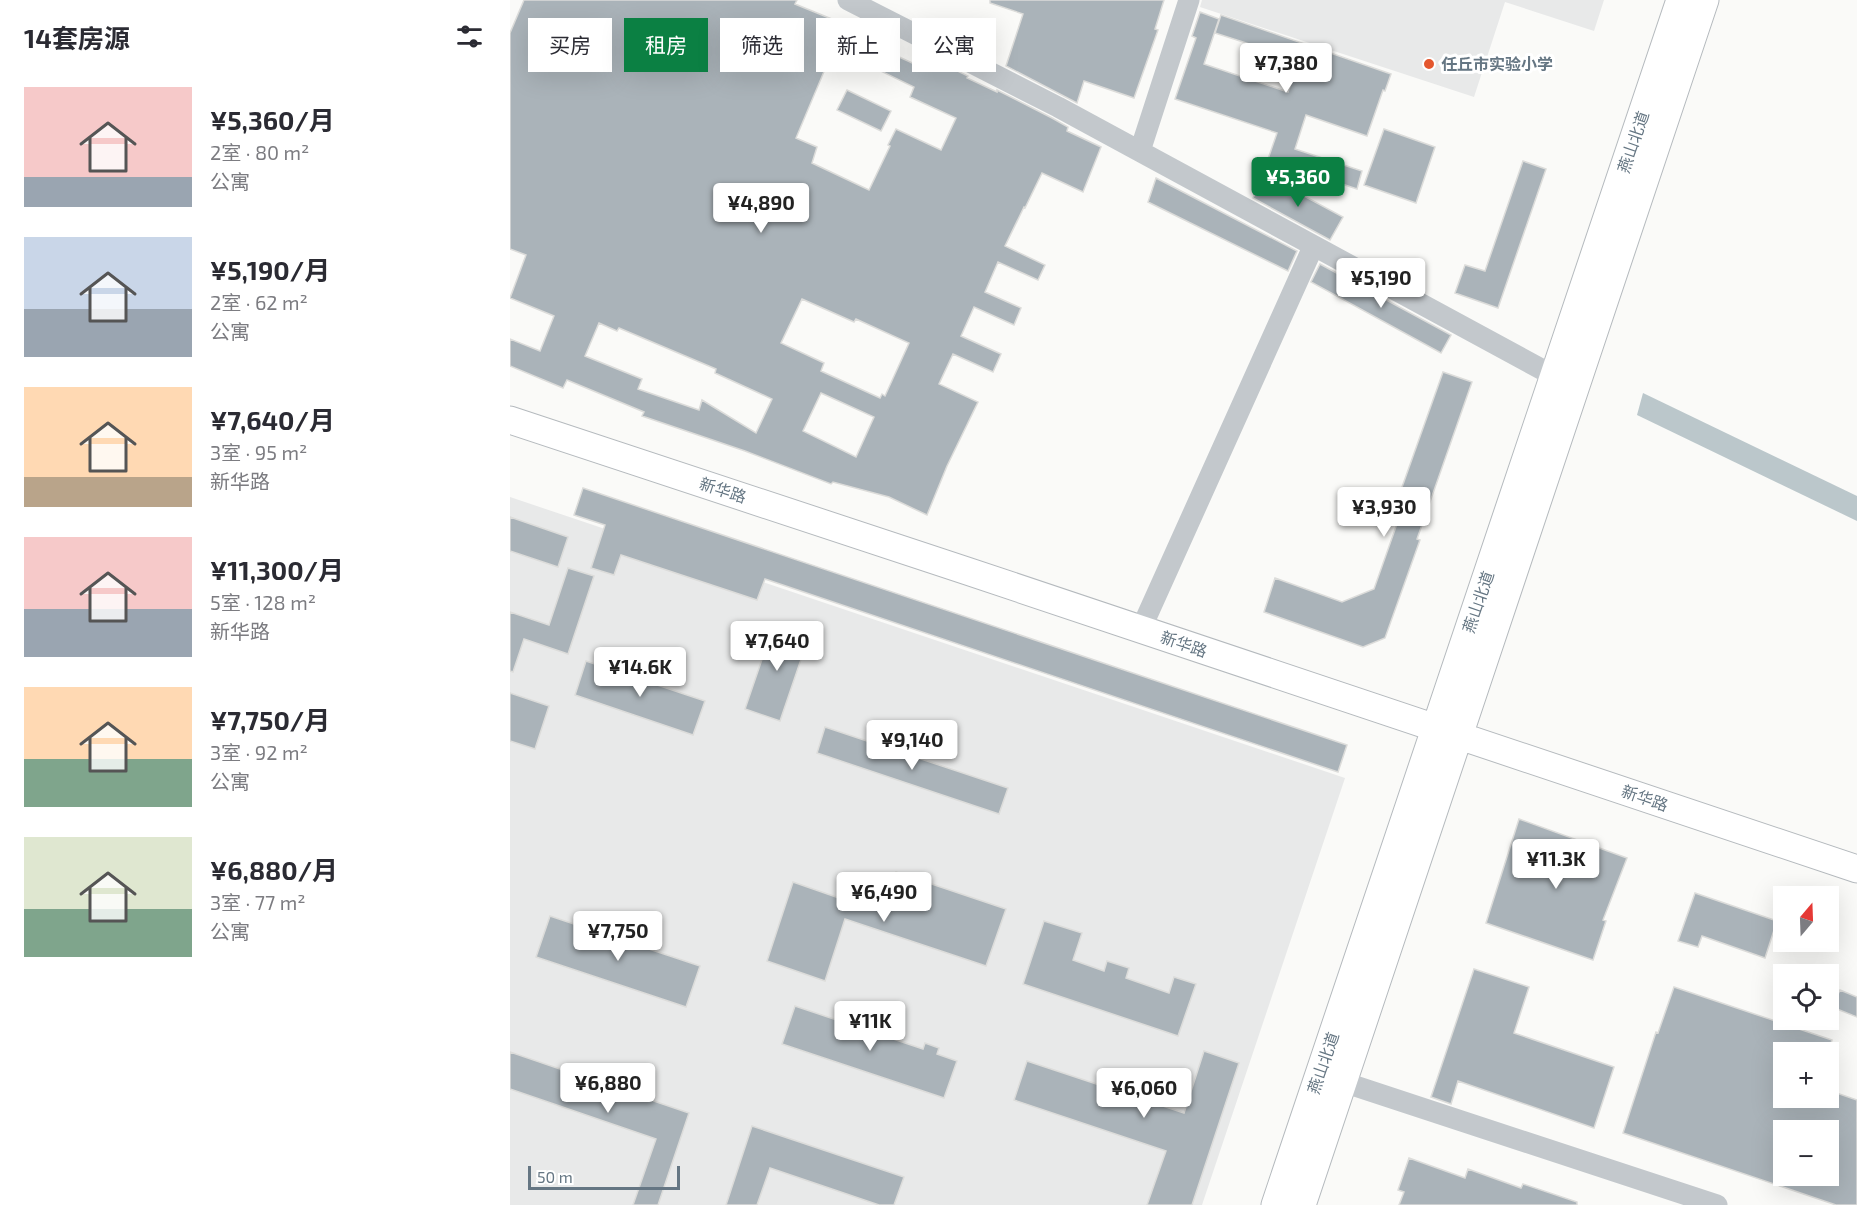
<!DOCTYPE html>
<html lang="zh">
<meta charset="utf-8">
<style>
body{margin:0;font-family:"Exo 2","Noto Sans SC",sans-serif;background:#f2f2f3;color:#2b2b33;height:100vh;display:flex;flex-direction:column;font-size:22px;white-space:nowrap}
*{box-sizing:border-box;margin:0}
p{font-size:20px;color:#7c7c81}
.icon{flex:none;width:33px;height:33px;fill:none;stroke:currentColor;stroke-width:2;stroke-linecap:round;stroke-linejoin:round}
.map{position:relative;flex:1;overflow:hidden}
.panel{display:flex;flex-direction:column;background:#fff;width:510px}
.panel>*{flex:none}
.banner{position:absolute;left:18px;top:18px;width:570px;height:54px;display:flex;gap:12px}
.needle{width:39px;rotate:19deg}
.fabs{position:absolute;left:1263px;top:886px;display:grid;gap:12px}
.fabs a{display:grid;place-items:center;width:66px;height:66px;border-radius:0px;background:#fff;box-shadow:0 6px 24px #0002;font-size:30px}
.scale{position:absolute;left:18px;bottom:15px;width:152px;box-sizing:border-box;padding-left:6px;border:3px solid #657683;border-top:0;font-size:16px;line-height:21px;white-space:nowrap;color:#657683;-webkit-text-stroke:4px #fff;paint-order:stroke}
.price{position:absolute;translate:-50% -51px;padding:0 14px;border-radius:6px;background:#fff;color:#222;font-size:20px;line-height:39px;filter:drop-shadow(0 2px 3px #0008)}
.price::after{content:'';position:absolute;left:50%;top:36px;width:18px;height:14px;margin-left:-9px;background:inherit;clip-path:polygon(0 0,100% 0,50% 100%)}
.price.active{background:#0b8043;color:#fff}
ul{padding:0;list-style:none}
li{display:flex;align-items:center;gap:18px;height:150px;padding:0 24px}
li span{display:grid;place-items:center;flex:none;width:168px;height:120px;border-radius:0px;color:#555}
li>.icon{margin-inline-start:auto}
span .icon{width:72px;height:72px;fill:#fffc;stroke-width:1}
li b{font-size:26px}
h2{display:flex;justify-content:space-between;align-items:center;height:72px;padding:0 24px;font-size:26px}
.tag{padding:0 21px;border-radius:0px;background:#fff;box-shadow:0 6px 24px #0002;font-size:21px;line-height:54px}
.tag.active{background:#0b8043;color:#fff}
main{display:flex;flex:1;min-height:0}
.map>svg:first-child{display:block}
.built{fill:#e8e9e9}
.water{fill:#bbc7cb}
.building{fill:#aab3b9;stroke:#dcdcda;stroke-width:1.5;fill-rule:evenodd}
.lines{fill:none;stroke-linecap:round;stroke-linejoin:round}
.major-casing{stroke:#b5babe;stroke-width:29}
.minor{stroke:#c3c8cc;stroke-width:21}
.major{stroke:#fff;stroke-width:27}
.poi-dot{fill:#e4572e;stroke:#fff;stroke-width:2}
.labels{text-anchor:middle;stroke-width:6;stroke-linejoin:round;paint-order:stroke}
.poi-label{font-size:16px;font-weight:bold;fill:#657683;stroke:#fff;text-anchor:start}
.street-label{font-size:16px;fill:#657683;stroke:#fff}
</style>
<main>
<section class="panel">
<h2>14套房源<svg class="icon" aria-label="filters" viewBox="0 0 24 24"><path d="M4 7h16M4 17h16"/><circle cx="9" cy="7" r="2"/><circle cx="15" cy="17" r="2"/></svg></h2>
<ul>
<li><span style="background:linear-gradient(#f6c9c9 75%,#9aa5b1 0)"><svg class="icon" aria-label="home" viewBox="0 0 24 24"><path d="M3 11l9-7 9 7M6 9v11h12V9"/></svg></span><div><b>¥5,360/月</b><p>2室 · 80 m²</p><p>公寓</p></div></li>
<li><span style="background:linear-gradient(#c9d6e8 60%,#9aa5b1 0)"><svg class="icon" aria-label="home" viewBox="0 0 24 24"><path d="M3 11l9-7 9 7M6 9v11h12V9"/></svg></span><div><b>¥5,190/月</b><p>2室 · 62 m²</p><p>公寓</p></div></li>
<li><span style="background:linear-gradient(#ffd9b3 75%,#b9a48a 0)"><svg class="icon" aria-label="home" viewBox="0 0 24 24"><path d="M3 11l9-7 9 7M6 9v11h12V9"/></svg></span><div><b>¥7,640/月</b><p>3室 · 95 m²</p><p>新华路</p></div></li>
<li><span style="background:linear-gradient(#f6c9c9 60%,#9aa5b1 0)"><svg class="icon" aria-label="home" viewBox="0 0 24 24"><path d="M3 11l9-7 9 7M6 9v11h12V9"/></svg></span><div><b>¥11,300/月</b><p>5室 · 128 m²</p><p>新华路</p></div></li>
<li><span style="background:linear-gradient(#ffd9b3 60%,#7fa58c 0)"><svg class="icon" aria-label="home" viewBox="0 0 24 24"><path d="M3 11l9-7 9 7M6 9v11h12V9"/></svg></span><div><b>¥7,750/月</b><p>3室 · 92 m²</p><p>公寓</p></div></li>
<li><span style="background:linear-gradient(#dfe7d0 60%,#7fa58c 0)"><svg class="icon" aria-label="home" viewBox="0 0 24 24"><path d="M3 11l9-7 9 7M6 9v11h12V9"/></svg></span><div><b>¥6,880/月</b><p>3室 · 77 m²</p><p>公寓</p></div></li>
</ul>
</section>
<div class="map">
<svg width="1347" height="1205" viewBox="0 0 1347 1205">
<rect width="100%" height="100%" fill="#fafaf8"/>
<path class="built" d="M692,0H1094L1084,31L995,2L964,97L690,7Z
M0,497L835,778L692,1205H0Z"/>
<path class="water" d="M1133,393L1347,496V521L1127,415Z"/>
<path class="building" d="M14,0H287L285,4L334,24L286,138L307,147L302,163L359,190L380,146L378,145L386,129L431,150L446,118L400,97L404,87L350,61L359,43L413,68L419,57L458,76L457,78L487,92V90L542,118L558,127L557,131L591,147L573,192L532,173L515,208L514,207L495,246L535,265L528,280L488,262L475,292L511,308L504,325L464,307L451,336L491,354L483,372L443,354L429,384L468,402L437,466L417,515L379,497L323,482L321,484L235,451L132,416L134,412L57,380L53,388L0,366V339L30,351L44,316L0,298L16,255L0,249V33ZM292,299L344,322L346,319L399,343L375,396L372,394L370,398L311,371L314,363L271,343ZM89,323L107,331L109,328L206,369L205,373L262,399L246,433L192,400L189,410L128,389L132,379L75,356ZM311,393L364,417L346,457L293,431Z
M480,0H654L645,29L648,30L624,98L574,81L567,103L496,66L513,14L480,3Z
M690,12L709,19L694,64L778,92L789,60L705,33L711,15L881,74L875,91L873,90L857,136L796,115L785,149L852,171L847,189L758,159L767,133L665,99L686,38L682,36Z
M337,90L381,111L371,131L327,110Z
M874,129L925,147L906,203L854,185Z
M1013,161L1036,169L988,308L945,293L955,265L975,271Z
M755,175L833,217L820,240L743,198Z
M646,178L787,251L778,271L638,202Z
M810,264L941,335L931,353L801,282Z
M933,372L962,382L907,539L910,540L875,638L853,647L754,612L765,578L832,602L864,589L888,521L881,518Z
M73,488L837,745L828,772L255,579L247,600L111,555L104,575L81,568L95,525L64,515Z
M0,517L58,537L48,567L0,551Z
M58,568L84,576L58,654L14,639L3,672L0,671V612L39,625Z
M264,624L299,636L270,721L235,709Z
M76,661L195,701L183,735L65,695Z
M0,693L39,706L25,749L0,741Z
M315,727L498,788L489,814L307,753Z
M1009,819L1117,858L1093,920L1096,921L1083,960L976,923Z
M386,872L496,909L476,966L335,919L315,981L257,961L283,882L352,906L358,887L378,894Z
M1185,893L1267,921L1255,958L1192,936L1188,947L1168,941Z
M40,916L190,966L176,1007L26,957Z
M534,921L572,933L563,960L594,971L597,961L619,968L616,978L659,993L664,977L686,984L668,1036L513,984Z
M964,969L1019,987L1004,1033L1104,1067L1084,1128L948,1081L941,1104L921,1097Z
M1164,987L1322,1040L1318,1053H1297L1274,1045V1098H1318V1090L1347,1100V1205H1326L1113,1133L1146,1032L1148,1033ZM1274,1131H1318V1184L1295,1176H1274Z
M1330,990L1347,997V1017L1322,1007Z
M285,1006L413,1049L415,1043L429,1048L427,1054L447,1061L434,1098L272,1044Z
M694,1051L729,1063L682,1205H637L656,1151L504,1100L517,1061L674,1113Z
M0,1052L179,1113L148,1205H123L146,1139L0,1089Z
M242,1126L394,1177L384,1205H369L260,1168L247,1205H216Z
M899,1158L955,1178L958,1169L1011,1188L1013,1184L1067,1202V1205H889L894,1192L888,1190Z"/>
<g class="lines">
<defs>
<path id="major" d="M0,420L457,571L1347,869
M765,1205L1170,0
M792,1205L1195,0"/>
</defs>
<use href="#major" class="major-casing"/>
<path class="minor" d="M338,0L548,107L1044,376
M630,151L679,0
M631,629L803,247
M833,1082L1207,1205"/>
<use href="#major" class="major"/>
</g>
<circle class="poi-dot" cx="919" cy="64" r="6"/>
<g class="labels">
<g class="poi-label">
<text x="931" y="70">任丘市实验小学</text>
</g>
<g class="street-label">
<text transform="translate(1123 142) rotate(-71)" y="6">燕山北道</text>
<text transform="translate(213 490) rotate(18)" y="6">新华路</text>
<text transform="translate(968 602) rotate(-71)" y="6">燕山北道</text>
<text transform="translate(674 644) rotate(19)" y="6">新华路</text>
<text transform="translate(1135 798) rotate(19)" y="6">新华路</text>
<text transform="translate(813 1063) rotate(-71)" y="6">燕山北道</text>
</g>
</g>
</svg>
<div class="fabs">
<a><svg class="needle" viewBox="-14 -14 28 28"><path d="M0-13l5 13h-10z" fill="#e53935"/><path d="M0 13l5-13h-10z" fill="#7c7c81"/></svg></a>
<a><svg class="icon" aria-label="locate" viewBox="0 0 24 24"><circle cx="12" cy="12" r="6"/><path d="M12 2v4M12 18v4M2 12h4M18 12h4"/></svg></a>
<a>+</a>
<a>−</a>
</div>
<div class="scale">50 m</div>
<b class="price" style="left:776px;top:94px">¥7,380</b>
<b class="price active" style="left:788px;top:208px">¥5,360</b>
<b class="price" style="left:251px;top:234px">¥4,890</b>
<b class="price" style="left:871px;top:309px">¥5,190</b>
<b class="price" style="left:874px;top:538px">¥3,930</b>
<b class="price" style="left:267px;top:672px">¥7,640</b>
<b class="price" style="left:130px;top:698px">¥14.6K</b>
<b class="price" style="left:402px;top:771px">¥9,140</b>
<b class="price" style="left:1046px;top:890px">¥11.3K</b>
<b class="price" style="left:374px;top:923px">¥6,490</b>
<b class="price" style="left:108px;top:962px">¥7,750</b>
<b class="price" style="left:360px;top:1052px">¥11K</b>
<b class="price" style="left:98px;top:1114px">¥6,880</b>
<b class="price" style="left:634px;top:1119px">¥6,060</b>
<div class="banner">
<a class="tag">买房</a>
<a class="tag active">租房</a>
<a class="tag">筛选</a>
<a class="tag">新上</a>
<a class="tag">公寓</a>
</div>
</div>
</main>
